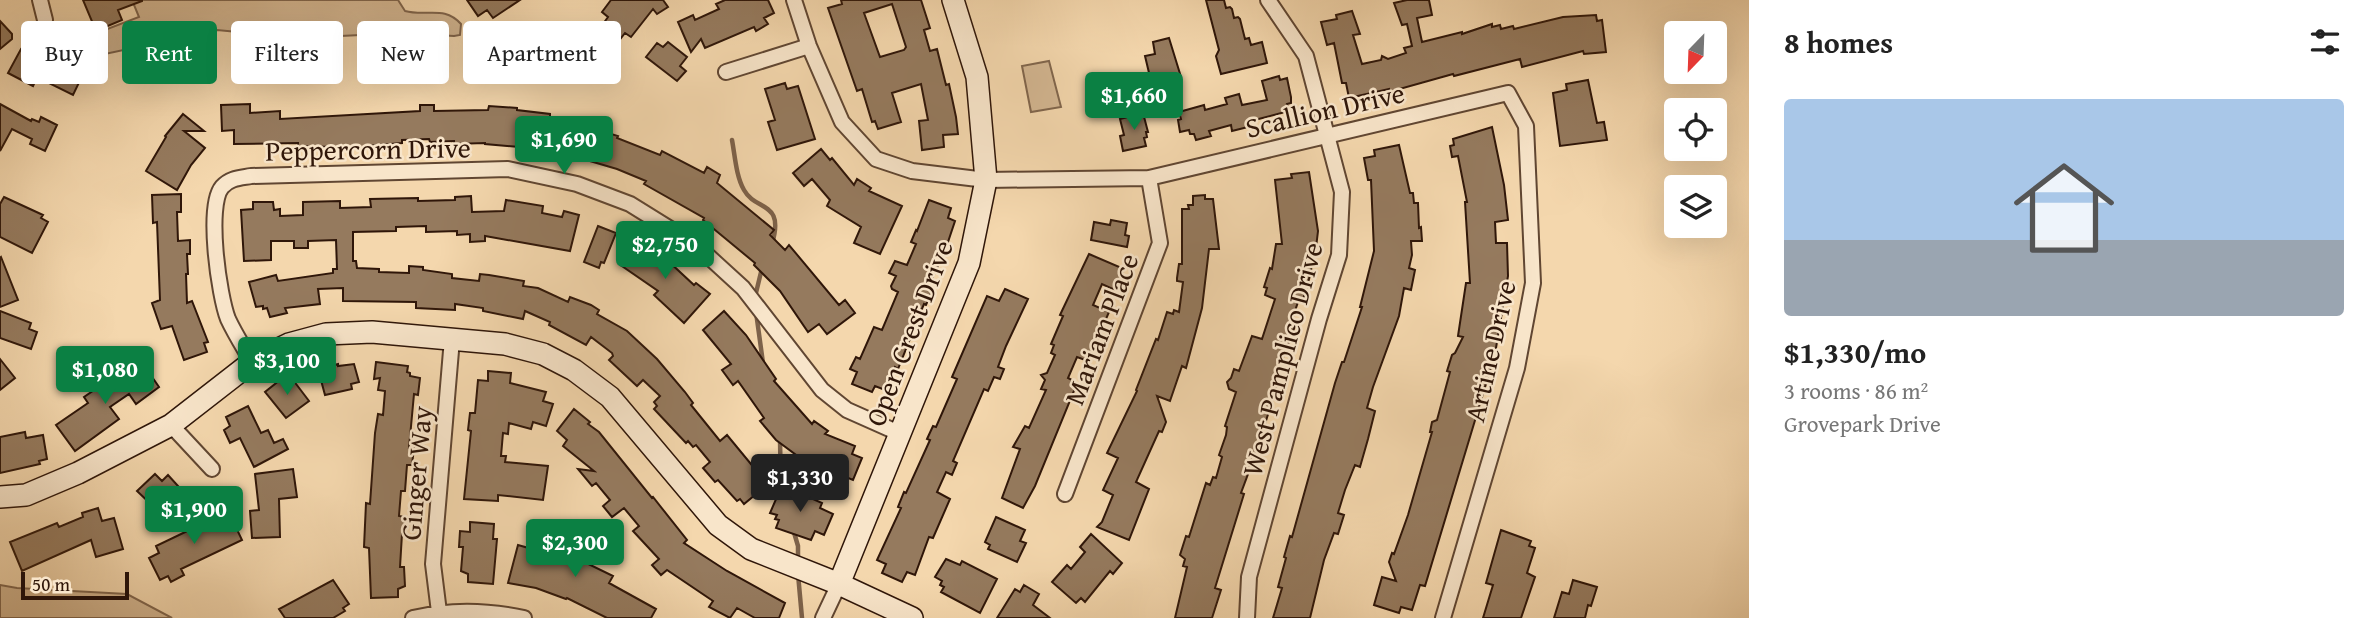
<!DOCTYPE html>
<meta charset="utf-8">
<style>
body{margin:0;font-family:"Gentium Book Plus",serif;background:#f6f6f6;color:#222;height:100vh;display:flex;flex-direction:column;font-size:26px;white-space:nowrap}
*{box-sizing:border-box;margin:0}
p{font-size:23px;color:#767676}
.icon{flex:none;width:38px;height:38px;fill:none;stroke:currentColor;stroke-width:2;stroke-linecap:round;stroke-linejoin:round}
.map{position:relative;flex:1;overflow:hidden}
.sheet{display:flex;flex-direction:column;background:#fff;width:630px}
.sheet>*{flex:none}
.top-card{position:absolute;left:21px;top:21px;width:665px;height:63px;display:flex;gap:14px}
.needle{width:46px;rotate:203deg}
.fabs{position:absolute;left:1664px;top:21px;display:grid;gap:14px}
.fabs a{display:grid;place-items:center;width:63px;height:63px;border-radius:7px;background:#fff;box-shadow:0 7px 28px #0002;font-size:35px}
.scale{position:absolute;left:21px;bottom:18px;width:108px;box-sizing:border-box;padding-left:7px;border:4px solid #2f1609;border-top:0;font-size:19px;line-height:24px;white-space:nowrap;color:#2f1609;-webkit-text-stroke:5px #f8e5ca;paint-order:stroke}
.price{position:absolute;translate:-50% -60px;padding:0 16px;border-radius:7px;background:#0b8043;color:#fff;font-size:23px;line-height:46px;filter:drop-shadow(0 2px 4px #0008)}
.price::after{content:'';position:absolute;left:50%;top:42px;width:21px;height:16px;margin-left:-10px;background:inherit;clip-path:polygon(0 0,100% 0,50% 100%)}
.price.selected{background:#222;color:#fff}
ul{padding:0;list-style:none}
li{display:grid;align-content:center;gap:14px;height:371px;padding:0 35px}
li+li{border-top:2px solid #e0e0e0}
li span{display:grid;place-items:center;height:217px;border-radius:7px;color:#555}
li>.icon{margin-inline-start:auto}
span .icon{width:126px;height:126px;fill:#fffc;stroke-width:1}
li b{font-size:30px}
h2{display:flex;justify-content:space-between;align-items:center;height:84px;padding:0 35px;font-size:30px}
.pill{padding:0 24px;border-radius:7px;background:#fff;box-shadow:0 7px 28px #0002;font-size:24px;line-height:63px}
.pill.selected{background:#0b8043;color:#fff}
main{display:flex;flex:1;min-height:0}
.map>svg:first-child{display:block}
.green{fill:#d3b691;stroke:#81664d;stroke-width:2}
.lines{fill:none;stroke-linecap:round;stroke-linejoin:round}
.stream{stroke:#7d624a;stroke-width:4.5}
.building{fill:#957a5e;stroke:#2f1609;stroke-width:2;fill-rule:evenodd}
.street-casing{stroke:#604632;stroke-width:18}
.secondary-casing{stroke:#2f1609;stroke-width:24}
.street{stroke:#f8e5ca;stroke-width:14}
.secondary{stroke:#f8e5ca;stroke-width:21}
.labels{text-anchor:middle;stroke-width:5;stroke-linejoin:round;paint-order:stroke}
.street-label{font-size:28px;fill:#2f1609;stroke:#f8e5ca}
</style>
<main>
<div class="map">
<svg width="1749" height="618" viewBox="0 0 1749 618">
<rect width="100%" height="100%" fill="#f4d7ad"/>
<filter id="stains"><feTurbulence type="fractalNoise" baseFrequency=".00286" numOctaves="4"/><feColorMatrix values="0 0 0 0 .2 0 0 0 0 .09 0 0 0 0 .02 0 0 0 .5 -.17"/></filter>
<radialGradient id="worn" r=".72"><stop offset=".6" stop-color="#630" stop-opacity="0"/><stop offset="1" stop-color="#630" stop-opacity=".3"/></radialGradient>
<path class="green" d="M132,0H398L405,11C427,17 444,5 461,24L460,35L454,36L401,33L300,38L217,30L105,54L66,31L69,27L97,33L139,17Z
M1049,61L1061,107L1031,112L1022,66Z
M0,585L17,588L127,594L172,618H0Z"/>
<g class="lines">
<path class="stream" d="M732,140C735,156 736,176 744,190C756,212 785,200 772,244
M755,297L762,268
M756,312L763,363
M780,440L781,489L783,497
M793,529L798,546V561
M798,574L802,618"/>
</g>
<path class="building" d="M83,0H142V1L118,10L122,20L96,31Z
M467,0H520L493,18L487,10L478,16Z
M611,0H663L668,7L657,14L653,9L631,37L625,33L621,38L603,24L608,17L602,12Z
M725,0H768L774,13L764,18L768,24L756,31L754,27L705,48L701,39L691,52L678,22L693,15L695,20L719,9L716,4Z
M841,0H921L930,28L924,30L930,51L937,49L946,85L949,84L956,117L958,134L943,135L944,147L922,150L919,121L928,120L921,84L892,93L901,122L878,129L875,121L872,122L862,89L857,91L828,8L842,4ZM892,4L906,47L904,50L880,57L864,13Z
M1206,0H1224L1226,8L1230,7L1232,9L1234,18L1238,17L1240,19L1245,39L1249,38L1251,45L1262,42L1267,63L1221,74L1216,56L1219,50Z
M1407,0H1429L1432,15L1417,18L1422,42L1462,32V34L1492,24V27L1500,25L1501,29L1513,26L1514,29L1563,17L1596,15L1597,21L1602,20L1606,52L1584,54L1583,51L1522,67L1520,59L1454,76L1453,74L1389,92V89L1349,98L1346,83H1342L1334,43L1327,45L1321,22L1337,19L1336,15L1352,11L1360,34L1353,35L1362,64L1381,60L1382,56L1388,59L1406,53L1404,48L1412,46L1407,24L1402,25L1394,3Z
M0,21L12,34V39L0,49Z
M1169,38L1181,77L1167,80H1164L1163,75L1150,77L1145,56L1155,54L1153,42Z
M668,42L687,57L680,66L686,71L677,81L646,57L657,43L663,47Z
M21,49L58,67L61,63L70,67L74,59L87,66L73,95L37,77L33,86L8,73Z
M1279,76L1280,80L1287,78L1291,97V103L1287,104L1289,111L1247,122L1248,127L1232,131L1231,125L1209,131L1211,136L1196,140L1194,134H1190L1189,130L1180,132L1178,120L1181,119L1179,112L1204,105L1205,110L1227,104L1225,98L1239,94L1242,105L1267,100L1262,81Z
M1588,80L1597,123L1604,122L1607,140L1560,146L1553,93L1567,90L1566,84Z
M785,83L787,89L798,86L815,139L777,150L768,122L775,120L765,89Z
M0,104L31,121L32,119L39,122L41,117L57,125L45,151L30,144L32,139L12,129L0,151Z
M250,104V113L280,111V119L420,111V105H434V111L488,110L489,106L517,108V110L550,114V121L571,124L572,122L618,136L617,138L660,155L662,151L704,173L707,167L720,175L717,183L774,230L770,235L785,250L789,245L839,305L845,300L855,313L827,334L819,324L808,332L780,291L754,265L755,263L703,220L704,218L644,184L646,181L617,169L583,159L552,153L553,150L485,144V143L454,144V141L430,142L429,139L402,140V143L368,146V148L298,146V143L234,144V130L222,131L221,105Z
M1143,113L1148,132H1146L1147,137L1144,138L1146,146L1123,151L1120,136L1124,135L1120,119Z
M183,114L204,131H184L205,148L191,165L177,190L146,171L166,137L165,136Z
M1492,127L1504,185L1508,220L1495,222L1496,243H1507L1508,276L1495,354L1425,586L1420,585L1412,610L1401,607L1399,613L1374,605L1382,577L1396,581L1389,562L1392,553L1394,554L1408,515L1432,432H1430L1432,422L1437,420L1450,372L1447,371L1452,355L1455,353L1463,337L1458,336L1466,283H1470L1465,202H1467L1458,156L1452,157L1450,146L1454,145L1453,139Z
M1399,145L1410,193H1413L1414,203H1418L1419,228L1421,227L1422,241H1411L1412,255L1409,268L1415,270L1411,290L1404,288L1399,316L1373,387L1367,408L1375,411L1368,439L1360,467L1355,465L1345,490L1338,513L1344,515L1338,534L1334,533L1324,560L1310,618H1273L1282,588L1278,587L1286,558L1284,557L1290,536L1292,537L1335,383L1342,362H1344L1362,307H1360L1374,251L1371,180H1368L1364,158L1375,156L1374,150Z
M821,149L830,160L832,158L854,185L857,179L871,188L869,191L902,206L880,254L854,243L861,227L827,206L830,200L812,179L804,186L793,173Z
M1309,172L1318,231L1315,256H1312L1311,272L1303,300L1299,299L1291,323L1295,326L1274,381L1278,382L1257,450L1241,493L1244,494L1215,588L1221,590L1212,618H1175L1187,567L1183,566L1185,559L1180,555L1186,536L1189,537L1206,483L1210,485L1213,477L1216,478L1222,457L1219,455L1226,435L1227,427L1225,426L1236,392L1229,389L1227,382L1231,378L1234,369L1239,371L1252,336L1262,339L1275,299L1265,295L1267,288L1264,287L1270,268L1272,269L1276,244H1282L1275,180L1292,178L1291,174Z
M181,194V212H177L178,241L190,240V254H187L188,274H186L187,303L192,301L208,342L204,343L207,352L184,360L172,326L161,329L152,303L160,300L157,222L153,223L152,195Z
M1205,195V199H1213L1219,249H1209L1202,308L1186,368L1182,366L1170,401L1157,396L1166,422L1162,432L1159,431L1136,482L1149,489L1129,540L1097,527L1102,522L1113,495L1103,490L1118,458L1107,453L1137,391L1136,390L1156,339L1158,340L1167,312L1173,314L1174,310L1179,312L1183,282L1177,281V278L1179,264H1182V209H1189L1188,205H1193V196Z
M471,196L472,212L504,211L506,200L543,206L542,213L562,217L564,211L579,215L570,251L485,236V241L470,242V234L457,235V231L426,232V226L396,227V231L353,232V261H356L357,268L379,269V272L409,273V266L423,267V270L452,274V278L479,281L480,274L489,275L524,281L523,286L538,288L568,302L570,297L591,305L599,310L597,314L627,331L657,359L685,392L693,403L691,405L720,441L727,435L755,469L757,467L761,472L764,469L773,480L744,504L740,499L737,501L718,480L715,482L703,468L710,462L696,445L693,447L688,441L686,443L654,409L657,406L654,402L660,396L643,380L637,386L609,360L613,356L612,353L591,337L586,345L549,325L550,322L525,311L523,319L483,311V308L455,304V310L416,308V302L343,301V288L318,289L320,304L285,308L287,313L270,317L267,308L263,309V306L256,307L249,282L276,275L278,281L333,273V269H337L336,240L308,241V248H294V241H271V260L244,261L241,210L253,209V202H273L274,210L280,209V216L303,215V202L340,201V208L371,207L370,199L418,198V201L455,200V197Z
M4,197L43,215L41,218L48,222L32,253L0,237V204Z
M929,200L951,208L948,218L955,221L945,251L928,287L933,289L926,305L924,304L898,369L895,367L885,390L875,386L872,392L852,384L857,372L850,369L856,357L860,359L874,327L882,330L898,292L892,289L891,286L896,276L889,273L895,261L907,265L916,244L911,242L916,230L917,231Z
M1111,220L1127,223L1125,235L1129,236L1127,247L1091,240L1094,222L1110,225Z
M598,226L616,233L604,263L601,262L599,268L584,262Z
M636,240L665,262L667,260L694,285L696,283L710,294L684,323L654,295L658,291L619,264Z
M1089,254L1124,269L1115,290L1102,284L1093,305L1109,312L1088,361L1077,357L1068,378L1072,380L1071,383L1076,386L1035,486L1023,508L1002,498L1020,449L1013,447L1025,426L1029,428L1046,390L1041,389L1045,380L1041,375L1047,373L1055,355L1051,353L1054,345L1051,344L1063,316L1060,315Z
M1,257L18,300L0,307V258Z
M1005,289L1028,299L1006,346L998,367L1004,369L1000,379L994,377L988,391L984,389L953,461L957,463L952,475L946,472L937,492L950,499L933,538L929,537L915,575L907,572L902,582L882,573L886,564L877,560L901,508L898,507L904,492L906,493L930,440L927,439L933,426L936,427L957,379L952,377L987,296L999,301Z
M0,311L31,323L29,329L37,332L31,349L0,338Z
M724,311L746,335L776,379L774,381L812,424L814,421L828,431L825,434L855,446L852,454L862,458L853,480L846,477L843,485L830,480L776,440L760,421L764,418L738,381L733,385L722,370L731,364L703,330Z
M0,359L15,378L0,390Z
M376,362L408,366L407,372L410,373V376L420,378L418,395L414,394L409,448H414L412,465H407L405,491H401L399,516L405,517L404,534H402L400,567H404L405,586L398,589V597L371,598L369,548L364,547L366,503L370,504L375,433L378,414L383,415L385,391L378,390L380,378L374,379Z
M143,364L159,387L136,404L129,394L110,407L119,419L75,451L56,425L88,403L84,397L97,388L93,383L103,376L111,387Z
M338,364V366L354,364L359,382L351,384L352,389L325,395L318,369Z
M488,371L511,373L510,383L546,392L543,401L553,404L546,426L533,422L531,429L509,423L508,434L503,433L501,456H506L505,462L548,466L543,500L498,495V501L464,499L471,431L468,430L470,413H475L478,380L488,381Z
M280,380L283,385L293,380L309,401L286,418L265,392Z
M248,406L261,433L268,430L274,443L283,439L288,449L254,467L240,438L230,443L224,430L230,426L226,417Z
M574,409L590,422L588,424L599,432L652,498L653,497L687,540L684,543L727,571L785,603L779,618H755L737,608L730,618L709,607L713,601L667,570L661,575L652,565L659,559L633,531L639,526L624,508L612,517L603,506L610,500L596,483L592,486L578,469L594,471L563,446L567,440L557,431Z
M25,432L26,438L43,435L47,459L39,461L40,464L0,473V437Z
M293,469L297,497L279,499L280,537L252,538L250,511L259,510L255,474Z
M155,474L162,481L168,475L178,486L156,509L137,491Z
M785,484L796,489L795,491L822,503L820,508L833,514L824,535L815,531L811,540L776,528L779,520L775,519L777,515L770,513L780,490L782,492Z
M98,508L102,521L114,518L123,549L96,557L91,540L22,571L10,542L57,523L59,527L83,517L82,513Z
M214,511L221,524L232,519L242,540L181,569L184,575L171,582L168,576L160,580L149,558L159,553L156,546L202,524L199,518Z
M996,517L1025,530L1020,541L1026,543L1017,562L988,549L990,545L985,542Z
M470,522L494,524L493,539H497L493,584L468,582V574L461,571L463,547H459L460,531L470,532Z
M580,524L589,527L580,560L613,576L609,583L656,609L651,618H607L567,598L566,599L536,588L508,583L518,545L532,549L539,557Z
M1501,530L1531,541L1529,546L1535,548L1527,573L1535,577L1521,618H1483L1493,585L1486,583Z
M1091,534L1122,563L1113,574L1110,571L1085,602L1081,598L1076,603L1052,582L1067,565L1071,569L1085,552L1080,547Z
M946,559L960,565L962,561L997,579L980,613L941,592L944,587L940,585L942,581L935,577Z
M333,580L349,604L343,608L345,611L333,618H285L279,609Z
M1573,580L1597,587L1591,606L1588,605L1585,618H1554L1562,592L1569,594Z
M1024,585L1039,594L1033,605L1050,618H997L1015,589L1020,592Z"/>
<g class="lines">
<defs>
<path id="street" d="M40,0L45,20
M794,0L809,46L842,122L876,159L912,171L986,180L1149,178L1508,93L1526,126L1533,283L1517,368L1443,618
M726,72L809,46
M252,362C244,348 235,334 228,319C219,296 206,206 222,187C230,178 240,178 251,176L508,169L577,184L630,204L696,245L743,288L822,390L847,410L901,434
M171,425L212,469
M1065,494L1160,243L1149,178
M439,612L433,564L452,339
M413,618C450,609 487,610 524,618
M823,618L839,584
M1247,618L1249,577L1319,319L1339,255L1342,192L1306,56L1268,0"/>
<path id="secondary" d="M0,497L26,495L78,473L171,425L252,362L289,344L326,334L372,332L505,344L543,354L574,370L610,397L718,525L751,549L839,584L912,618
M839,584L969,263L986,180L977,77L953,0"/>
</defs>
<use href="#street" class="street-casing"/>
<use href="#secondary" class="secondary-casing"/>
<use href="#street" class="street"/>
<use href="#secondary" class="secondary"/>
</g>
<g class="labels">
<g class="street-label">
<text transform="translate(1325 110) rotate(-13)" y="10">Scallion Drive</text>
<text transform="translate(368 149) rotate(-1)" y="10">Peppercorn Drive</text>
<text transform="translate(1101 329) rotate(-69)" y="10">Mariam Place</text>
<text transform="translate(909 333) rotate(-69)" y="10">Open Crest Drive</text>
<text transform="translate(1490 351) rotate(-77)" y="10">Artine Drive</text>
<text transform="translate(1282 359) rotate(-75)" y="10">West Pamplico Drive</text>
<text transform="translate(416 473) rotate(-85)" y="10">Ginger Way</text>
</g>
</g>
<rect width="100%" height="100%" filter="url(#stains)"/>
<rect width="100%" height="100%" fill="url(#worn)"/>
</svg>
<div class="fabs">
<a><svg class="needle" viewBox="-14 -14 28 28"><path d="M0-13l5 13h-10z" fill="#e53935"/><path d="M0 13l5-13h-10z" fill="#767676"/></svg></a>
<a><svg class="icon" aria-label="locate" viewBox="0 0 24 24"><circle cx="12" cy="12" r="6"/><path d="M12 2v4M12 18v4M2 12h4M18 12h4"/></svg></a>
<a><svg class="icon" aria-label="layers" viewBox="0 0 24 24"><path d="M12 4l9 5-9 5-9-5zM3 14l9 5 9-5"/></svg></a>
</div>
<div class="scale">50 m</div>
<b class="price" style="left:1134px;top:132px">$1,660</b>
<b class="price" style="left:564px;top:176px">$1,690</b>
<b class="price" style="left:665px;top:281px">$2,750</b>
<b class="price" style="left:287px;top:397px">$3,100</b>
<b class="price" style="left:105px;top:406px">$1,080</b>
<b class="price selected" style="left:800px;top:514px">$1,330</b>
<b class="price" style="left:194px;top:546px">$1,900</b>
<b class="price" style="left:575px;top:579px">$2,300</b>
<div class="top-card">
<a class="pill">Buy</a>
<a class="pill selected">Rent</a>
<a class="pill">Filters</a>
<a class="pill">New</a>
<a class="pill">Apartment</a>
</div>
</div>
<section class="sheet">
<h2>8 homes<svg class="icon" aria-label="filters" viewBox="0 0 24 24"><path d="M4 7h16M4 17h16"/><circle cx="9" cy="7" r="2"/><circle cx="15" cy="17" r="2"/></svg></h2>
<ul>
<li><span style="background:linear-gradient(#a9c7e8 65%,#9aa5b1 0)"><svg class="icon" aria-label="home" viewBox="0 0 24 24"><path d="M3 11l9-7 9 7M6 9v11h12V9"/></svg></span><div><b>$1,330/mo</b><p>3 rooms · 86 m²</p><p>Grovepark Drive</p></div></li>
</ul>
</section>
</main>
